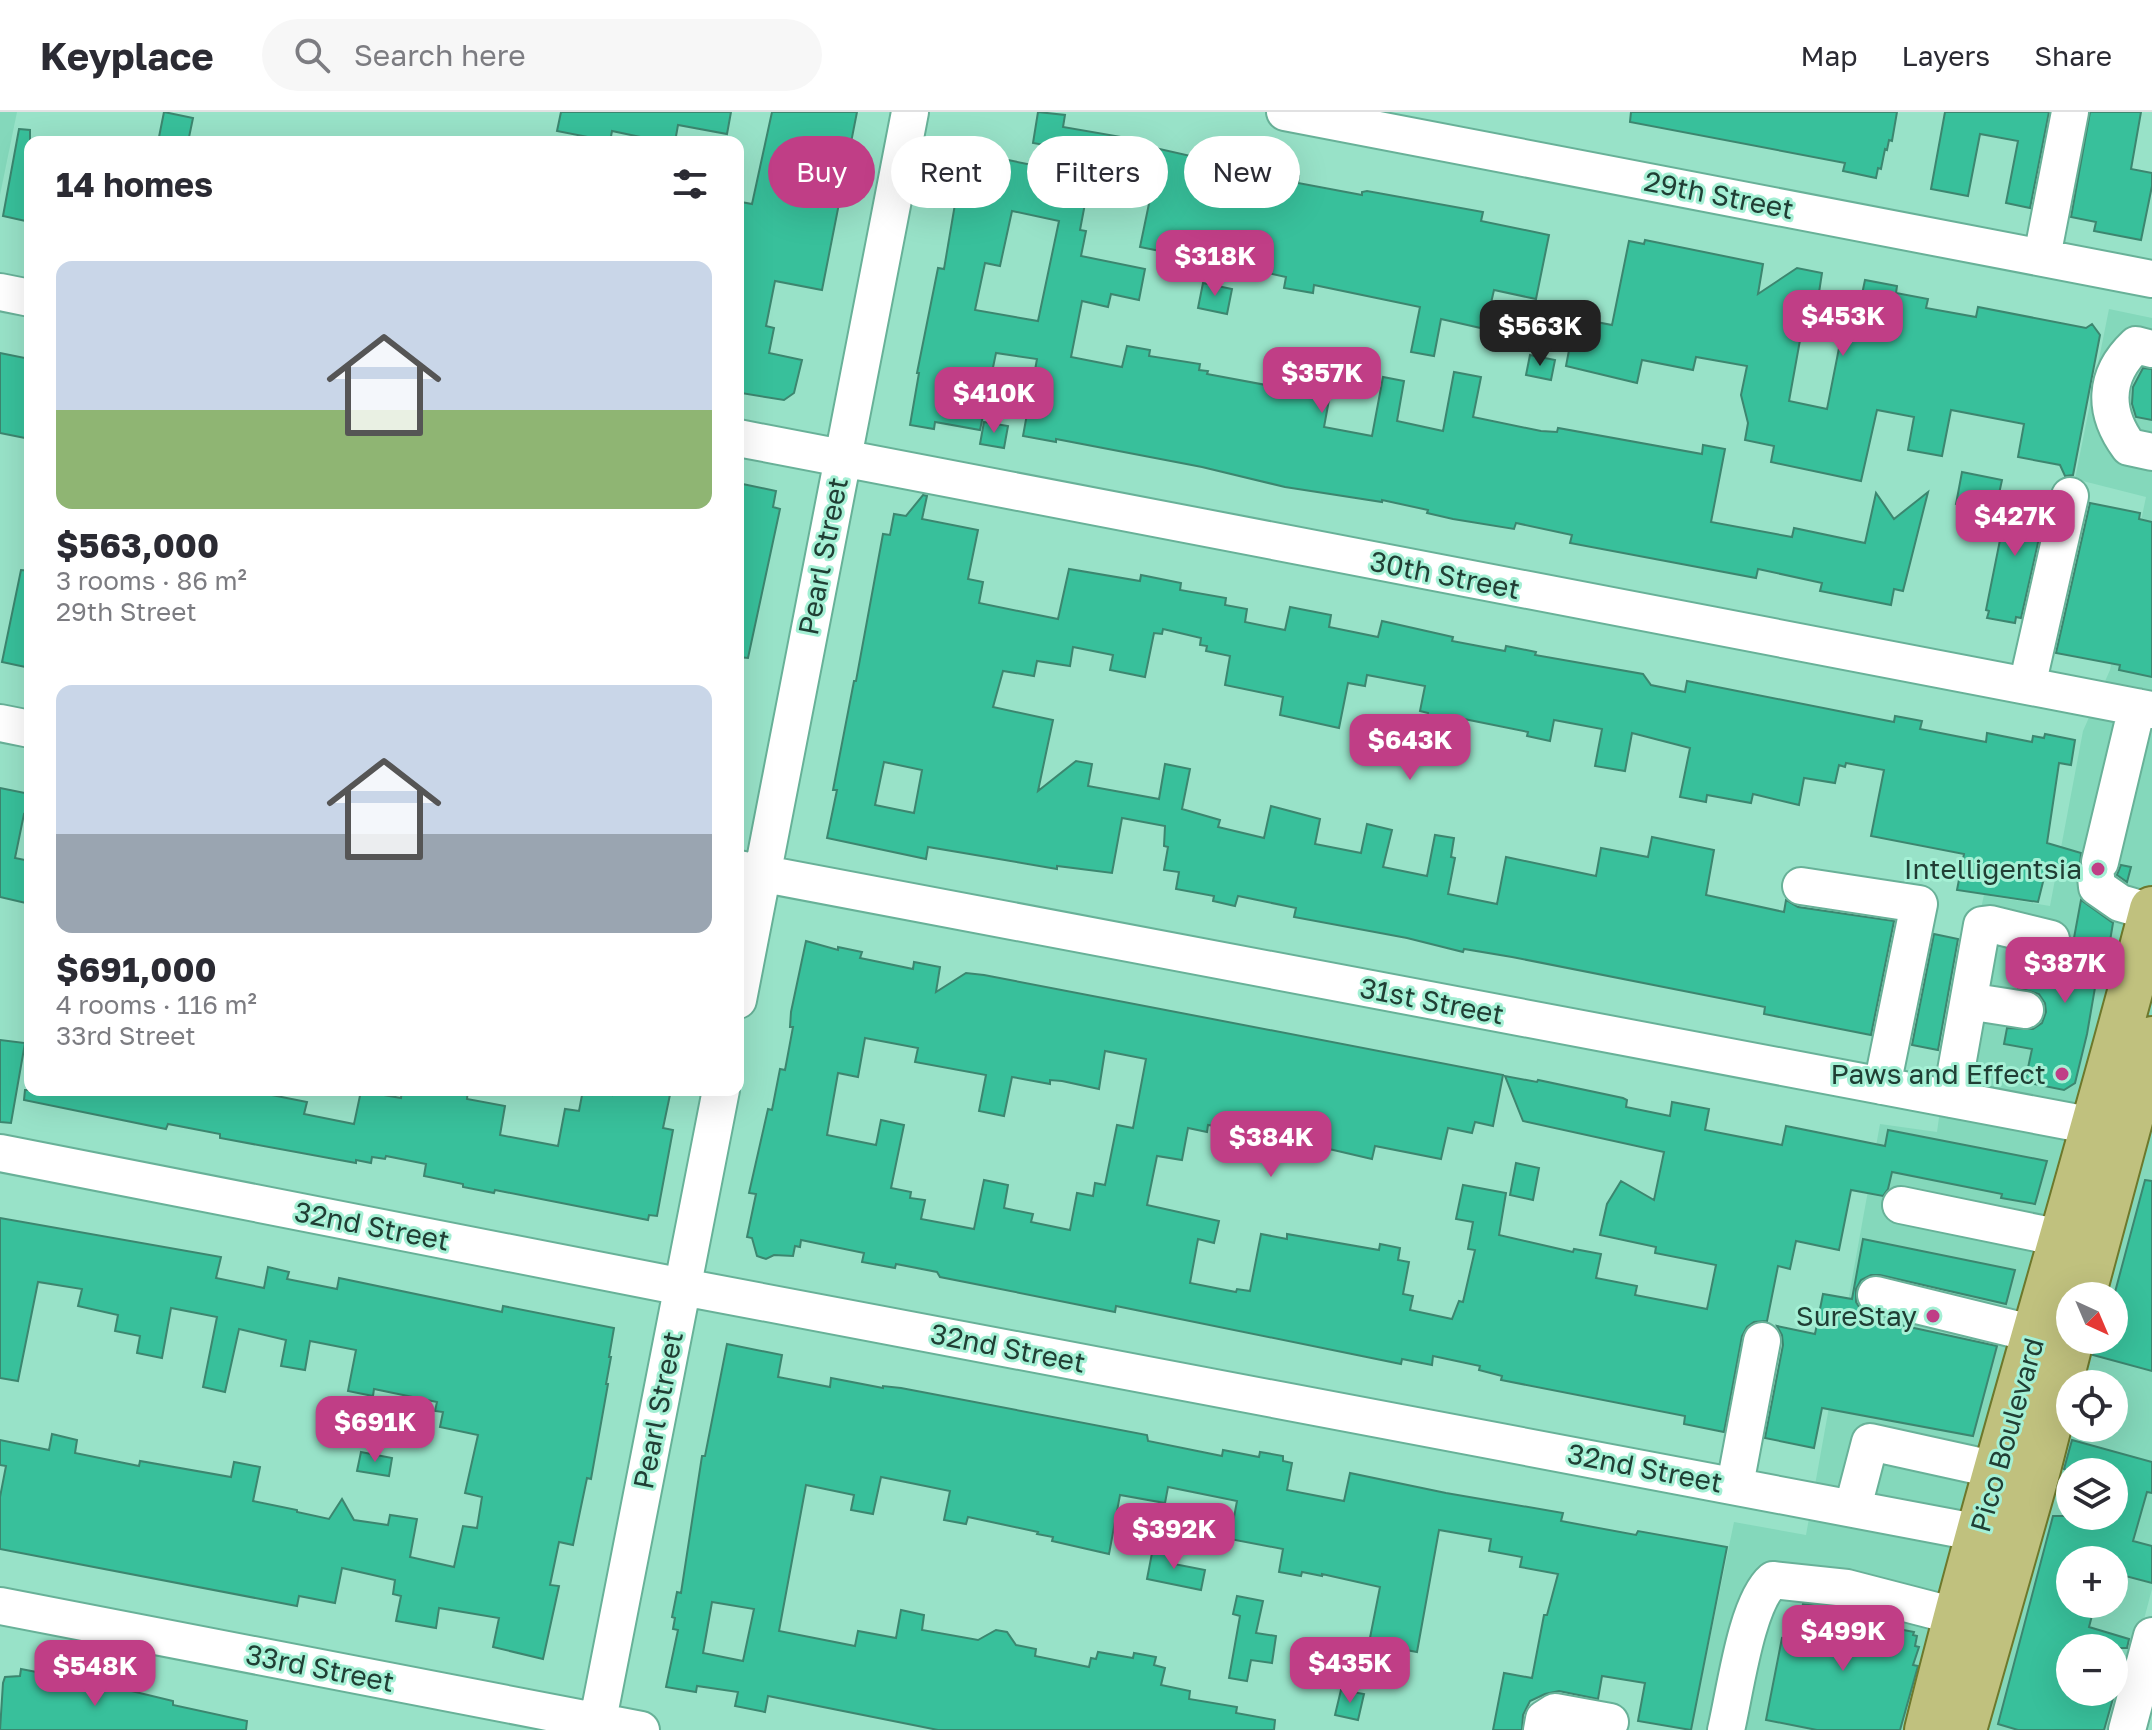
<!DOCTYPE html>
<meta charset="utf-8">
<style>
body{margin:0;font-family:"Golos Text",sans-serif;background:#f7f7f7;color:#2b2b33;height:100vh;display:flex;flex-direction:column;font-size:30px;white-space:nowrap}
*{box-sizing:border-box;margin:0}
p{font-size:26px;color:#7c7c81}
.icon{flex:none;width:44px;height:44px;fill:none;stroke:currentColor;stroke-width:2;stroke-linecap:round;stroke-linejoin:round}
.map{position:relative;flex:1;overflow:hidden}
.side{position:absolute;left:24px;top:24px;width:720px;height:960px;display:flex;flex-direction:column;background:#fff;border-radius:16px;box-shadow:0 8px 32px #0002}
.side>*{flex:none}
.banner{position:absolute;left:768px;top:24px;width:760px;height:72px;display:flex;gap:16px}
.needle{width:52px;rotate:136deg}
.tools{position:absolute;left:2056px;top:1170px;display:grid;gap:16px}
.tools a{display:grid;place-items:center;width:72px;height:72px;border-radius:50%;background:#fff;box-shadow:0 8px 32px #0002;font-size:40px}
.price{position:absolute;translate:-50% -68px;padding:0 18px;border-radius:16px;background:#c03e86;color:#fff;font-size:26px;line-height:52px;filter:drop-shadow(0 2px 4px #0008)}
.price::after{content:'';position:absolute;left:50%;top:48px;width:24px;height:18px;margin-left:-12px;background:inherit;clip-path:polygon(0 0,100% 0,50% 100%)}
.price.active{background:#222;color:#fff}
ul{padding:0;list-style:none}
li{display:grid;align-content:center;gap:16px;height:424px;padding:0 32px}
li span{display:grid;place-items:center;height:248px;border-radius:16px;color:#555}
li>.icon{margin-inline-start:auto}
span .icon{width:144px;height:144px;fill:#fffc;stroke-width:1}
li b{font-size:34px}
h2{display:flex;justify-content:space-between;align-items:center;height:96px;padding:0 32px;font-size:34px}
.chip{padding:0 28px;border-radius:36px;background:#fff;box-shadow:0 8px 32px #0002;font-size:28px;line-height:72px}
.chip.active{background:#c03e86;color:#fff}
header{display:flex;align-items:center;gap:48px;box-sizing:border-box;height:112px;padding:0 40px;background:#fff;border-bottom:2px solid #e1e1e2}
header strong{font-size:38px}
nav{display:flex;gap:44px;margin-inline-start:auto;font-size:28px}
.search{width:560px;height:72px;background:#f7f7f7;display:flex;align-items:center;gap:20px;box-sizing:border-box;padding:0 28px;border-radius:44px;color:#7c7c81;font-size:30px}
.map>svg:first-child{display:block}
.built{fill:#84d8bb;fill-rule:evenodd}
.building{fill:#38c09b;stroke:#3c866f;stroke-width:2;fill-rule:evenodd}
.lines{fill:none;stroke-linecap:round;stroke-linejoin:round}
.minor-casing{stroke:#68b198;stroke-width:40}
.major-casing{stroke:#6d782c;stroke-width:48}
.minor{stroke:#fff;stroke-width:36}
.major{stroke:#c0c17e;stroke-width:44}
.poi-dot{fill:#c03e86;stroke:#a5f0d5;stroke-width:3}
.labels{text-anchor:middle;stroke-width:6;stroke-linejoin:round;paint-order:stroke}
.street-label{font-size:28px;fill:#203e34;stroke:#a5f0d5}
.poi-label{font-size:28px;fill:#203e34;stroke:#a5f0d5;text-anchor:end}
</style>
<header>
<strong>Keyplace</strong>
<div class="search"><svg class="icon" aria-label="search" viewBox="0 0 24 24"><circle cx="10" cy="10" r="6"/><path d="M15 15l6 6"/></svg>Search here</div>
<nav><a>Map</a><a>Layers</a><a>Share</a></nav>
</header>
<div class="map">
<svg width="2152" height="1618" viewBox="0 0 2152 1618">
<rect width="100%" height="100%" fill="#98e2c8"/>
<path class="built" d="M0,0H17L0,83Z
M2109,197L2152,206V1477L2115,1618H1691L1734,1410L1806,1423L1880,1012L1937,1020L1947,948L1984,783L2050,794L2083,619L2110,558L2146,385L2075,367ZM2070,1184H2114V1228H2070ZM2070,1272H2114V1316H2070ZM2070,1360H2114V1404H2070ZM2070,1448H2114V1492H2070ZM2070,1536H2114V1580H2070Z"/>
<path class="building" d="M164,0L193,6L188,30L159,25Z
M561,0H731L727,22L678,13L675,30H649L650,27L612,19L610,30H587L588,25L557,19Z
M772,0H857L822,178L775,169L766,214L774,216L769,241L802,248L794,281L784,288L741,281L742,275H739L742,261L738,260V133L742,112L738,111V107L741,90L752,92Z
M1038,0L1065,3L1063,15L1133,27V31L1274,63V60H1279L1299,64L1298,71L1362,83V80L1367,79L1483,100L1481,109L1549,123L1536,187L1494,178L1485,217L1441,207L1434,244L1411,240L1420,195L1314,173L1313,181L1284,176L1286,165L1237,154L1241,136L1178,124L1175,142L1140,135L1151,82L1092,72L1097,42L1033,31Z
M1631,0H1897L1892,29L1889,28L1887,38L1885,37L1881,57L1878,56L1876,66L1843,59L1845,51L1630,10Z
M1945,0H2049L2030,96L2006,91L2018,29L1980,22L1968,84L1931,77Z
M2090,0H2141L2131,57L2152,61V74L2141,128L2094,119L2096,110L2071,105Z
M19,17L30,18V110L3,104Z
M964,39L1037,54L1034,72L1087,81L1080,118L1086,119L1081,144L1145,157L1139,188L1111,182L1108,195L1082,189L1071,245L1122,255L1127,234L1150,238L1149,244L1200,252L1199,258L1208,259L1207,262L1282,276L1285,262L1306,267L1305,272L1331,277L1324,315L1372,324L1383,265L1404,269L1397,309L1443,319L1454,260L1481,265L1473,305L1541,319L1557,320L1558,316L1702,342L1703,333L1725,337L1711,410L1792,425L1794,416L1865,431L1876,381L1894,407L1928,380L1903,479L1894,477L1891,493L1820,479L1822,471L1758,457L1756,466L1570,431L1572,423L1516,411L1514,417L1453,407L1427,401L1428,398L1382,388V390L1285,375L1202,355L1056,327V330L1023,324L1037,247L996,241L980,318L935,310L934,317L910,313L919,261H917L938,156L944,157ZM1012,99L1059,109L1038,209L975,198L985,151L1000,154Z
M1645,128L1763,152L1758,182L1797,156L1822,161L1818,187L1856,193L1860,192L1865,168L1897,174L1896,181L1928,187L1926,196L1976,205L1978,195L2086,216L2092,212L2100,223L2073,363L2065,364L2060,353L2018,345L2024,312L1951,298L1942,344L1908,338L1914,305L1877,298L1861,369L1771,350L1774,334L1745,328L1748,311L1741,283L1747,254L1696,245L1693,258L1642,248L1637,271L1566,254L1574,212L1580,213L1581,207L1612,213L1629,129L1644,132ZM1802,217L1841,226L1827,297L1789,289Z
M1203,171L1232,177L1227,202L1198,196Z
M0,241L30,247V327L0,321Z
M1530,243L1555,248L1551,268L1526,263Z
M2143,256L2152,257V308L2136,305L2132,292L2133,275Z
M984,310L1008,314L1004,336L980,332Z
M1962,360L2002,368L1995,400L1956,392Z
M738,371L776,379L773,395L780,397L748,546L738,545Z
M923,383L927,384L922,407L978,418L968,467L983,470L979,491L1058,507L1069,457L1140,469L1141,463L1181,471L1180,478L1226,486L1225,493L1247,497L1245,510L1285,518L1290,495L1300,497L1331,503L1329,515L1378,525L1382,509L1453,525L1452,529L1505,539L1506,534L1536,540L1535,543L1643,562L1651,573L1685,580L1687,569L1894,610L1895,604L1922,609L1920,617L1986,630L1987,621L2032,630L2033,624L2044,626L2045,622L2075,628L2071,653L2059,651L2047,731L2081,741L2080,753L2076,762L2047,754L2038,790L1957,778L1964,742L1871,724L1884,658L1846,651L1845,655L1839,653L1835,671L1804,666L1799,693L1753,682L1751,691L1707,683L1706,690L1680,685L1690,636L1632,621L1625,659L1595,654L1602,617L1554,608L1550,629L1527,624L1528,620L1459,606L1450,652L1420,648L1428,601L1420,599L1425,574L1367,563L1365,574L1348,571L1339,616L1280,603L1283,585L1225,573L1230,544L1206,539L1207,534L1200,533L1201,526L1163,517L1162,522L1154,521L1145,565L1110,558L1113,543L1073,535L1070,554L1037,549L1034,564L1003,559L993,595L1053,608L1038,679L1076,649L1092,652L1088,674L1159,687L1165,652L1190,657L1182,697L1220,708L1218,715L1264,726L1271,694L1320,707L1315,732L1361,741L1367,712L1392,718L1383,755L1427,764L1435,723L1454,726L1451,745L1455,746L1448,782L1497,792L1506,745L1596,764L1601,736L1648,745L1652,725L1714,738L1706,783L1784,800L1786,788L1798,795L1894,809L1871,923L1764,902L1765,895L1512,845L1464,837L1463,840L1407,826L1294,805L1296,796L1238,784L1235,794L1213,789L1214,784L1176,777L1179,760L1164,758L1168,735L1164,734L1165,714L1122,706L1112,761L1057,754V757L928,735L926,747L827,726L837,678H833L854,569H856L883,422L890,423L894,402L906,404ZM884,650L922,658L914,701L875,693Z
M2009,383L2047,391L2021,506L2016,505L2015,511L1987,506L1989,499L1986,498Z
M2090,391L2140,401L2139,407L2152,410V565L2119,558L2120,553L2056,541Z
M21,458L30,459V556L2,550Z
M0,676L30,682V703L24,702L15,746L30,749V792L0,785Z
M2121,753L2131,755L2127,770L2117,763Z
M2081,788L2113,811L2104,865L2097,864L2087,922L2075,971L2064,978L2025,970L2032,937L2004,932L2007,916L2033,917L2042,911L2046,900L2045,891L2039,882L2018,876L2021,855L2067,864Z
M1934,822L1958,827L1938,938L1912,933Z
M806,829L838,838V835L862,840L860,846L913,857L914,850L940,855L936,880L966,861L984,863L1503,963L1493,1014L1475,1010L1472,1021L1448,1016L1441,1047L1375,1034L1372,1047L1260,1021L1208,1013L1207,1020L1188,1016L1182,1048L1157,1044L1147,1093L1219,1109L1214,1131L1198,1127L1190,1171L1236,1180L1237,1177L1250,1179L1261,1122L1287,1127V1122L1379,1138L1380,1132L1400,1136L1398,1148L1409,1150L1403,1182L1413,1184L1410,1198L1452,1207L1459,1189L1463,1190L1475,1138L1468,1137L1473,1110L1456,1107L1463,1073L1506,1081L1499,1123L1573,1140L1574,1137L1601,1142L1596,1166L1637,1174L1635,1183L1707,1197L1716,1153L1655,1141L1656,1135L1600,1123L1607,1092L1621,1069L1654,1088L1664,1040L1523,1009L1505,964L1537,970L1538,968L1623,986L1627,988L1626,995L1670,1004L1672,990L1709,997L1705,1018L1782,1033L1786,1014L1885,1034L1888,1018L2047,1049L2035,1092L2001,1086L2002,1082L1892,1060L1888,1077L1883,1084L1851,1078L1839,1138L1796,1129L1790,1157L1778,1154L1767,1209L1754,1210L1747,1215L1742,1224L1724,1320L1684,1312L1685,1304L1501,1268L1502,1264L1479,1258L1480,1254L1433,1244L1432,1253L1402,1247L1401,1252L1116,1194L1115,1200L940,1165L937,1160L896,1152L895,1156L862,1150L864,1141L801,1128L800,1135L795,1134L793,1144L774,1143L766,1147L757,1144L752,1126L747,1125L756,1082L749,1081L768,997L772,998L780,957L785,958L793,915H790L791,900ZM865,926L918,936L915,950L986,963L979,999L1004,1004L1012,965L1050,972V968L1062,969L1099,977L1105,939L1146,947L1133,1016L1117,1013L1105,1073L1095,1071L1093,1084L1077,1081L1070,1118L1031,1110L1033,1102L1004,1096L1008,1073L984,1068L974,1117L921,1107L925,1088L910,1086L911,1080L891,1076L904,1013L881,1008L876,1033L827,1023L838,961L858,965Z
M0,928L25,931L11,1011L0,1010Z
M25,978H247L307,990L304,1002L354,1012L361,979L401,986L402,978H468L467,987L505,994L500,1023L558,1034L565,997L579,999L583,978L612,983L613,978H671L663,1016L673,1018L657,1104L649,1103L648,1108L495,1078L494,1081L463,1075V1072L424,1064L426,1052L386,1044L385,1047L372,1045L371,1051L356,1048V1051L220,1026V1022L168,1012L166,1017L24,988Z
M1516,1051L1539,1056L1533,1088L1510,1083Z
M2145,1068L2152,1069V1259L2093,1243L2095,1228H2114V1184Z
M0,1106L221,1145L216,1166L264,1176L268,1155L289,1160L287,1167L337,1177L339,1166L502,1200L503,1194L614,1216L609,1245H611L606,1272H608L591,1367L587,1366L573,1433L559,1430L550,1473L559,1474L543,1547L493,1535L499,1506L439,1496L436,1516L396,1509L401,1484L393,1482L395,1468L342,1456L335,1491L299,1484L297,1494L0,1437V1385L6,1354L0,1353V1328L49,1338L52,1322L77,1328L75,1341L139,1354L140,1349L231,1365L234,1350L260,1355L253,1389L297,1398V1400L329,1407L342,1387L354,1408L388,1413L390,1403L417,1407L410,1445L454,1455L463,1414L477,1416L482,1385L465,1381L478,1323L440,1315L443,1300L435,1299L437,1290L374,1277L373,1284L348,1279L356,1238L310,1229L305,1258L281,1254L286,1228L239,1217L225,1280L203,1275L217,1205L171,1196L162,1246L137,1241L140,1224L115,1219L118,1203L78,1194L82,1177L38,1170L18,1269L0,1266Z
M1863,1127L2015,1158L2006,1192L1880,1163H1871L1861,1168L1856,1177V1190L1861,1198L1869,1202L1868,1206L1997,1234L1973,1324L1822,1296L1814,1336L1765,1326L1783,1233L1782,1223L1777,1214L1815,1222L1823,1182L1852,1187Z
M727,1232L782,1243L778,1265L830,1275L831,1266L883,1276V1274L901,1276L1147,1323L1148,1329L1222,1344L1223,1338L1259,1345L1260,1340L1283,1344V1349L1292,1351L1287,1378L1344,1389L1350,1361L1446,1381L1563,1401L1561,1409L1636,1423L1638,1419L1727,1435L1691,1618L1638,1609L1645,1571L1602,1564L1598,1587L1559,1579L1545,1582L1530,1589L1523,1603L1522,1618H1493L1504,1561L1532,1566L1544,1503H1547L1558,1462L1520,1455L1522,1445L1489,1439L1491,1427L1439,1418L1417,1540L1369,1531L1380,1475L1322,1462V1464L1302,1460L1301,1464L1279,1460L1283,1437L1230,1427L1237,1389L1168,1375L1165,1391L1120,1383L1109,1442L1052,1429L1053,1425L1037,1422L1038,1420L968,1405L966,1412L944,1408L950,1379L881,1365L873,1402L851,1398L854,1383L806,1373L779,1519L855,1534L858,1519L896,1526L901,1498L924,1503L922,1518L978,1528L996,1518L1007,1520L1016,1533L1036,1537L1035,1544L1089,1555L1091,1546L1096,1547L1098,1540L1133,1546L1134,1541L1156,1545L1154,1553L1165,1556L1161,1573L1190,1579L1189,1587L1237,1595L1236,1601L1275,1608L1274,1618H938L768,1584L765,1600L735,1594L738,1580L697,1574L696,1580L666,1575L678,1518L673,1517L675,1506L672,1505L677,1480L681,1481L702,1344H705ZM712,1490L754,1497L743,1549L703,1541Z
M2072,1328L2152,1350V1381L2147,1380L2133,1429L2152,1434V1471L2114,1461V1448H2070V1492H2095L2089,1515L2129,1527L2127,1536H2070V1580H2103L2114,1583L2104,1618H2018L1998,1612L2053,1404H2114V1360H2075L2064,1357Z
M361,1340L392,1346L389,1364L357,1359Z
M1153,1436L1177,1441L1174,1452L1205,1458L1201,1478L1147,1467Z
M1237,1484L1263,1489L1256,1521L1276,1524L1272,1551L1251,1548L1247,1569L1229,1566L1240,1504L1233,1502Z
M1803,1492L1843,1497L1879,1506L1878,1513L1914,1520L1913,1523L1917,1524L1915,1534L1919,1535L1913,1553L1918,1554L1900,1618H1817L1766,1608L1782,1526L1793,1528Z
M21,1557L119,1576L173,1589V1593L247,1609L246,1618H0L3,1571L5,1565L20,1564Z
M1341,1578L1364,1582L1358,1608L1335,1603Z"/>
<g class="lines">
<defs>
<path id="minor" d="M1285,0L2152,167
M2042,145L2070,0
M0,180L30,186
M2152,237L2136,233C2103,264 2103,300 2129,335L2152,340
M738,326L2152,598
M2027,574L2070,384
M0,611L30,617
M2100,750L2137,595
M738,757L2120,1019
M2096,765L2097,775L2120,791L2151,800
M1801,774L1919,792L1882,974
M738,888L910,0
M1968,892L1974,890L2025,898
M1951,987L1982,813L1990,812L2051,827
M0,1041L683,1175L2006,1426
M1901,1093L2061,1126
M1876,1183L2035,1222
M1735,1373L1762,1229
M1853,1395L1870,1330L1997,1358
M0,1494L641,1618
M596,1618L721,978
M1542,1618L1544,1607L1555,1600L1610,1610
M1726,1618C1735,1581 1746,1491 1773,1468L1847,1476L1955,1504
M2127,1618L2152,1524"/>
<path id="major" d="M2083,1184L2152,927
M1927,1618C1995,1343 2081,1072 2152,797
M1964,1618L2036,1365L2071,1228"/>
</defs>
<use href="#minor" class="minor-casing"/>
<use href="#major" class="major-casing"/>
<use href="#minor" class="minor"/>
<use href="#major" class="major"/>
</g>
<g class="poi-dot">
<circle cx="2098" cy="757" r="8"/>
<circle cx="2062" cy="962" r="8"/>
<circle cx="1933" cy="1204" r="8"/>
</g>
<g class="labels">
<g class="street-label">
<text transform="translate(1719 83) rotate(11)" y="10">29th Street</text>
<text transform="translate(823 444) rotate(-79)" y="10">Pearl Street</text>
<text transform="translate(1445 463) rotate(11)" y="10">30th Street</text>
<text transform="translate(1432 889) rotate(11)" y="10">31st Street</text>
<text transform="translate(372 1114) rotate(11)" y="10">32nd Street</text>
<text transform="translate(1008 1236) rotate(11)" y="10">32nd Street</text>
<text transform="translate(658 1298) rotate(-79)" y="10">Pearl Street</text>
<text transform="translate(2007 1323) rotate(-74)" y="10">Pico Boulevard</text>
<text transform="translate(1645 1356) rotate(11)" y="10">32nd Street</text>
<text transform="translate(320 1556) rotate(11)" y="10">33rd Street</text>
</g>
<g class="poi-label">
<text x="2082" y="767">Intelligentsia</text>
<text x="2046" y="972">Paws and Effect</text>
<text x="1917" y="1214">SureStay</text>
</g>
</g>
</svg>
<div class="tools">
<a><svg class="needle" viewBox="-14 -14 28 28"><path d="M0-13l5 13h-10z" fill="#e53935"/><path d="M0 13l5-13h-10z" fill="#7c7c81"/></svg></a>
<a><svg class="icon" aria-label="locate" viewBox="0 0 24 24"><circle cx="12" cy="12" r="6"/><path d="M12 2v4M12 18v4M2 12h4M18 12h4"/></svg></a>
<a><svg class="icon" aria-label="layers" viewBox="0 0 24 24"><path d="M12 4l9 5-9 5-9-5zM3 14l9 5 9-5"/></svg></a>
<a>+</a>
<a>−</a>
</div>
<b class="price" style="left:1215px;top:186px">$318K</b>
<b class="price" style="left:1843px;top:246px">$453K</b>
<b class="price active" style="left:1540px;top:256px">$563K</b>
<b class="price" style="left:1322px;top:303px">$357K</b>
<b class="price" style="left:994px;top:323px">$410K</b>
<b class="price" style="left:2015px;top:446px">$427K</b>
<b class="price" style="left:1410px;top:670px">$643K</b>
<b class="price" style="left:2065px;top:893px">$387K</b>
<b class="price" style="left:1271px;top:1067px">$384K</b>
<b class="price" style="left:375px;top:1352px">$691K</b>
<b class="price" style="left:1174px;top:1459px">$392K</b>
<b class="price" style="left:1843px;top:1561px">$499K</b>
<b class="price" style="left:1350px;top:1593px">$435K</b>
<b class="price" style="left:95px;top:1596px">$548K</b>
<div class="banner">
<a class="chip active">Buy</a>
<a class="chip">Rent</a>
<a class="chip">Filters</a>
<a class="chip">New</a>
</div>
<section class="side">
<h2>14 homes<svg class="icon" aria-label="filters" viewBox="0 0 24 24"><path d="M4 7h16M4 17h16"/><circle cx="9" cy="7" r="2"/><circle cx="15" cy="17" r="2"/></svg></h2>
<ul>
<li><span style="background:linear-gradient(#c9d6e8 60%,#8fb573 0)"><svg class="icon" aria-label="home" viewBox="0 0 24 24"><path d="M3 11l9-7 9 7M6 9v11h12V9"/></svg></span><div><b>$563,000</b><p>3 rooms · 86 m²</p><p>29th Street</p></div></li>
<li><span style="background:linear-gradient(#c9d6e8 60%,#9aa5b1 0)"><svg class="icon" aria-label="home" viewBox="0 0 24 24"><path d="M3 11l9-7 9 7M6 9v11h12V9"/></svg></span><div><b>$691,000</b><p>4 rooms · 116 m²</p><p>33rd Street</p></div></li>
</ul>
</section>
</div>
